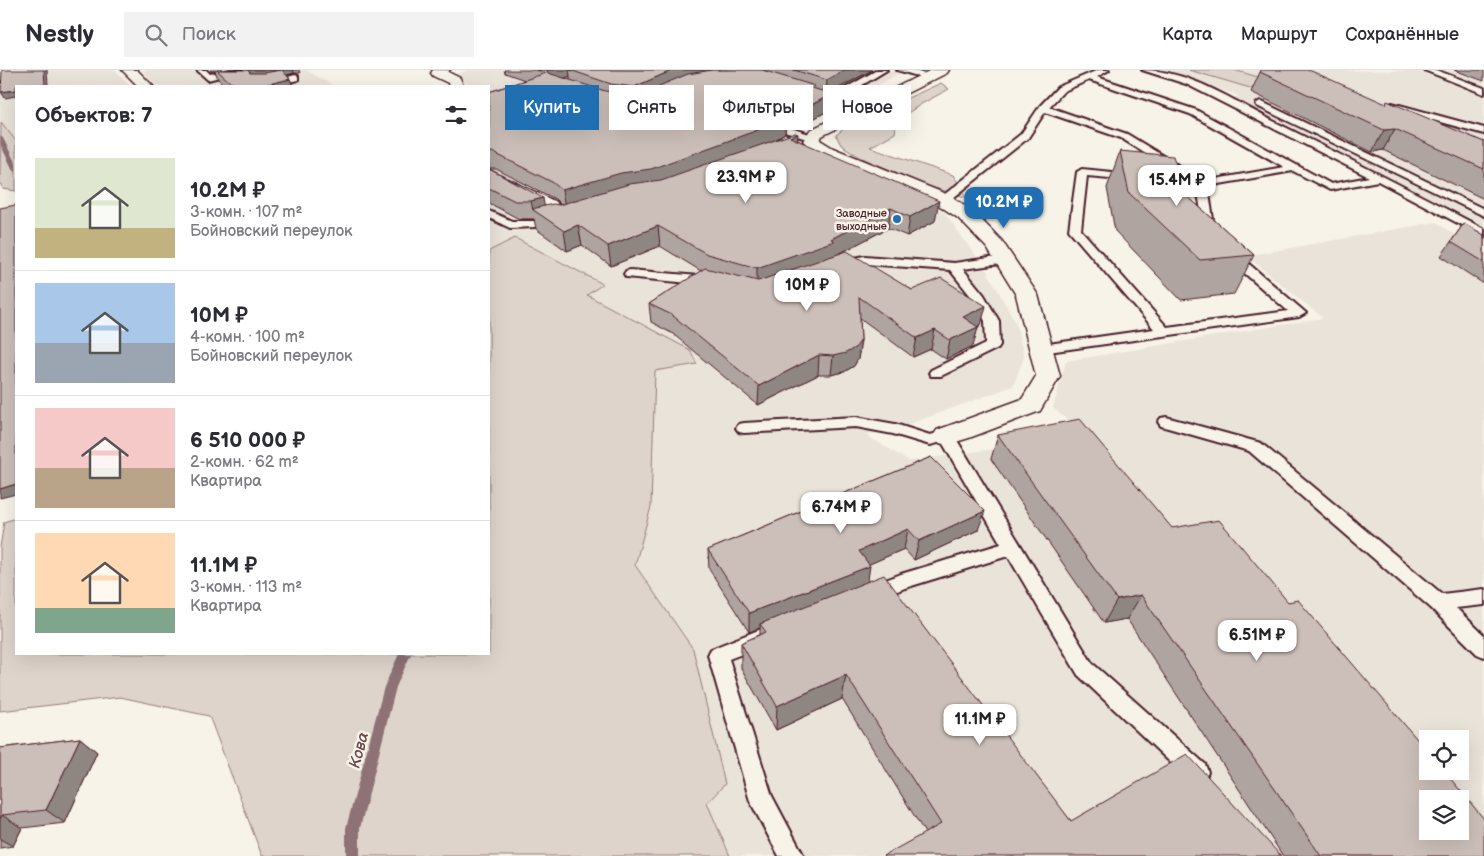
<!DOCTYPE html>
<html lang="ru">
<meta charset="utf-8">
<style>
body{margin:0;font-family:"Balsamiq Sans",sans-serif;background:#f2f2f3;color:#2b2b33;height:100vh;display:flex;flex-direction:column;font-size:19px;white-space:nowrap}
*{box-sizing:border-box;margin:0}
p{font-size:16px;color:#7c7c81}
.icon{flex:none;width:28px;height:28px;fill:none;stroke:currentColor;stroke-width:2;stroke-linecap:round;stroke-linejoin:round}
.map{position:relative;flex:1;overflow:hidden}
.side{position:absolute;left:15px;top:15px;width:475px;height:570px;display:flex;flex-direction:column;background:#fff;border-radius:0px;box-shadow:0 5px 20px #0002}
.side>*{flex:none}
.guide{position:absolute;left:505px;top:15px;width:475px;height:45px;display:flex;gap:10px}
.tools{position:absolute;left:1419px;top:660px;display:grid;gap:10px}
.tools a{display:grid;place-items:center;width:50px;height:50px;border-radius:0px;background:#fff;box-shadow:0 5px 20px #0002;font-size:25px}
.price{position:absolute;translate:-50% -42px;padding:0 11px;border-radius:10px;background:#fff;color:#222;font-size:16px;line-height:32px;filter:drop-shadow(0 1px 2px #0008)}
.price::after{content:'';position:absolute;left:50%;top:30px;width:15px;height:11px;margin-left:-8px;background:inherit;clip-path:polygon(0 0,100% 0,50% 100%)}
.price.selected{background:#1f6fb2;color:#fff}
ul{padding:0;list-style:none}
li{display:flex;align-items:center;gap:15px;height:125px;padding:0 20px}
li+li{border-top:1px solid #e1e1e2}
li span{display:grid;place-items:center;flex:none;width:140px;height:100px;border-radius:0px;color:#555}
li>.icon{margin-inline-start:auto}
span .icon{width:60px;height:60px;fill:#fffc;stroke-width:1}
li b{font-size:21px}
h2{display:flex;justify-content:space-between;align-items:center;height:60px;padding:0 20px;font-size:21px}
.pill{padding:0 18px;border-radius:0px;background:#fff;box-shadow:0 5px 20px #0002;font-size:18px;line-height:45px}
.pill.selected{background:#1f6fb2;color:#fff}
header{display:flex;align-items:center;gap:30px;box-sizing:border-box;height:70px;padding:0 25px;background:#fff;border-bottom:1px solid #e1e1e2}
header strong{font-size:24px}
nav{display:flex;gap:28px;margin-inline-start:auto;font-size:18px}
.search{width:350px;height:45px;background:#f2f2f3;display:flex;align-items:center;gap:12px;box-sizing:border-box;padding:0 18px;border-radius:0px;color:#7c7c81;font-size:19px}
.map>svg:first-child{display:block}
.built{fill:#eae3da;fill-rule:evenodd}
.green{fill:#ded4cc;stroke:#947a7c}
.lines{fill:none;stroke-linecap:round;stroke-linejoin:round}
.stream{fill:#8e7275;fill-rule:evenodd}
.lane-casing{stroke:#4a1f2b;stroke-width:4}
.street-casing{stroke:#4a1f2b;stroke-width:3}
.lane{fill:#f7f3e8;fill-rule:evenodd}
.street{fill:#f7f3e8;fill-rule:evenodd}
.wall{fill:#afa49f;stroke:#4a1f2b;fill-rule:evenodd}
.shaded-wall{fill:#8f8682;stroke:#4a1f2b}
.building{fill:#ccbfb9;stroke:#4a1f2b;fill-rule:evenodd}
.poi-dot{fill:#1f6fb2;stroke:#f7f3e8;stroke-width:2}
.labels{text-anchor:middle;stroke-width:5;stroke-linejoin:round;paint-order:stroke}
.far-poi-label{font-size:11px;fill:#4a1f2b;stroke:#f7f3e8;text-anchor:end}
.near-water-label{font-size:16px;font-style:italic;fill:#6c4950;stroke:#f7f3e8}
</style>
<header>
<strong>Nestly</strong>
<div class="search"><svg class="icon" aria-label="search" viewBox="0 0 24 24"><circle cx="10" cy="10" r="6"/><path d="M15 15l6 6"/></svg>Поиск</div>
<nav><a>Карта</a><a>Маршрут</a><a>Сохранённые</a></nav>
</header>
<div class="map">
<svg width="1484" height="786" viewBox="0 0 1484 786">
<rect width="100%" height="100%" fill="#f7f3e8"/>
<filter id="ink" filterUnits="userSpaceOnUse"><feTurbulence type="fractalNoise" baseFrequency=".02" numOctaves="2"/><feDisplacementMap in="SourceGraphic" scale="10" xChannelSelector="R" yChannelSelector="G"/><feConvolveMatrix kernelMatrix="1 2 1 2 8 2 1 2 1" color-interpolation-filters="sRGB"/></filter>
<g filter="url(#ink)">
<path class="built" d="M0,0H115L131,16H16V71L0,52Z
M141,0H306L334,16H158Z
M468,0H906L806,53L714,24L642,45L781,69L944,142L987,201L1016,253L1024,287L1013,316L907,355L866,365L909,391L1086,366L1053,338L1066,291L1323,248L1246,186L1436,152L1484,185V786H730L707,733L693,579L635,495L651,437L655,301L697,294L689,280L586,224L603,213L515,168L489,181V16H472L452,6ZM1428,669H1460V701H1428ZM1428,729H1460V761H1428Z
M1162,0L1484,1V160L1235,31L1237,25Z"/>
<path class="green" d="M1189,0H1234L1275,12L1257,20Z
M941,13L949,19L923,33L897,50L895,63L870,77L953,105L968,128L928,116L860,87L841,75L836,65L850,54Z
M1,52L16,71V121L3,119L2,114H0Z
M515,168L603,214L587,225L690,280L697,294L655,301L651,437L635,495L693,579L725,714L707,733L730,786H262L209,646L120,627L0,641V478L4,452L16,448V584H489V181Z"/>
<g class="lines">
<path class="stream" d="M0,66L3,68L16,94V102L13,100L0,74Z
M399,584H411L396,617L360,758V786H346V758L384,617Z"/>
<defs>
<path id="lane" d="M197,0H206L210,4L230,0H246L208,10Z
M877,0H887L836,31L859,42V46H853L807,25L811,22L828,28Z
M897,0H912L935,7L931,10Z
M1098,0H1109L1097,7L1196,40L1331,114L1369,107L1186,14L1142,0C1189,0 1234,31 1275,52C1345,87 1415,122 1484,159V167L1378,111L1330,120L1293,101L1208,116L1215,163L1213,165H1205L1197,117L1157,112L1156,110L1157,108L1161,107L1187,109L1121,68L1045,42L1028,68L948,132H940L939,130L940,128L1021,64L1040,36L1058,17ZM1089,10L1190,44L1284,97L1204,111L1127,64L1049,37L1064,21Z
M1424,0H1436L1484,18V24Z
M295,5L298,6V10L270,16H256Z
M1260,31L1484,139V146L1257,36L1256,34Z
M1392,33L1484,58V64L1389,38L1387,36Z
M765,50L816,66L818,68L813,71L762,55L760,53Z
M1082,99L1132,104L1137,107L1132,110L1087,106L1081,160L1167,257L1288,241L1227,188L1225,185L1227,182H1235L1306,243L1299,247L1041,283L1036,282L1034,279L1036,276L1041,275L1154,259L1069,160L1077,102Z
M489,141L512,151H535L555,146L561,149L559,151L535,157L510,158L489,148Z
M865,186L954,193L1004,186L1008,187L1010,190L1008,193L963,199L984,225L999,251L1000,275L998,278L941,306H931L929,303L931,300L986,273L985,251L973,229L950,200L865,194L842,198L836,194L838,191Z
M630,200L710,207L716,211L710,215L626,207L624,204L626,201Z
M856,347L895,354L930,365L946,361L952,362L1092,593L1205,694L1208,702L1205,710L1197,713L1189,710L1078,605L1008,486L905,518L872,531L865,528L863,523L865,518L901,504L1001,474L942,372L930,375L893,364L856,357L744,363L739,362L736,358L739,354L744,353Z
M1166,347L1261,373L1442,524L1484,519V535L1456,538L1484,565V587L1477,584L1431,538L1249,381L1161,356L1158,352L1161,348Z
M761,559L768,562L771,568L768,574L729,589L772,726L804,786H779L750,731L708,585L711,579Z"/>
<path id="street" d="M122,0H137L153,16H138Z
M433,0H450L448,2L460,8L463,16H449L448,13L433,6L431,3Z
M931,0H949L947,3L822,66L820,70L833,78L951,126L972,140L1002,171L1038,225L1060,306L1040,341L969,368L946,375L937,372L933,366L937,360L1022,329L1036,306L1016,225L987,178L958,148L937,134L821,86L803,71L810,60Z
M489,100L554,131L565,140L580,135L587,137L589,141C585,147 569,153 561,152C553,152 547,144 541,140C526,129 506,121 489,112Z"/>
</defs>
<use href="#lane" class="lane-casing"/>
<use href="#street" class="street-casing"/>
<use href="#lane" class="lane"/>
<use href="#street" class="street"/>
</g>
<path class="wall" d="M210,0H299L300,3H294L287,5L290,9L293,16H225L218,9L215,1L212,2Z
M504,0H872L830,23L831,39L797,58L786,55L785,64L777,69L798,70L935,151L907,166L888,158L840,183L981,255L978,257L973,276L946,289L931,279L913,287L860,248L861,270L858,289L854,296L844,302L831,305H818L758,335L673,264L651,252L649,234L701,201L660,176L611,196L582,175L567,181L536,159L534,149H519L489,133V99L544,136L561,135L555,129L496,99H489V22L525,10L505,3ZM570,6V10L565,8Z
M1261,0L1385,34L1484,72V129L1383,80L1372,82L1251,22Z
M1454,0H1484V11Z
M1120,81L1187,126L1254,185L1234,224L1181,230L1115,161L1107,118Z
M1464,153L1484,165V214L1441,186Z
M998,365L1172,458L1288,532L1484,786H1283L1127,549L1104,553L991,389Z
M931,387L978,460L914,490L904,479L869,494L868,512L1071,751L1281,786L925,763L842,629L776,660L741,598V573L760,565V558L749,562L709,499L708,480Z
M80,668L97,682L65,753L22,758L13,776L0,778V678Z"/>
<path class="shaded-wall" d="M44,0H47L48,16H35Z
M248,0H293L294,3L254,15Z
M547,0H569L570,6L549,15Z
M673,0H728L636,32L634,17Z
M845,0H872L826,25L827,10Z
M290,9L293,16H260Z
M721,19L722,34L714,23Z
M16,20V26L5,28L1,22Z
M832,24L831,39L797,58L798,42Z
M786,48L785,64L773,71L653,116L565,138L562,120Z
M1395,59L1383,80L1372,82L1384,60Z
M798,64L797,82L790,67Z
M543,128L546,146L533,140L531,131Z
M939,131L935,151L907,166L910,147Z
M891,138L888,158L833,187L757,218V198L831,169Z
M578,155L582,175L567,181L564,161Z
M658,156L660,176L611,196L608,176Z
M986,236L981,255L958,266L963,247Z
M978,257L973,276L946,289L950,270Z
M935,260L931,279L913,287L917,268Z
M861,270L858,289L854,296L844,302L831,305L833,286Z
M819,285L818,305L758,335L759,316Z
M16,414V424L0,428V419Z
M985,441L978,460L914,490L919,471Z
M908,459L904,479L856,500L859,481Z
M870,496L867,516L760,554V558L749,562V543Z
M1141,525L1127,549L1104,553L1117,530Z
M846,605L842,629L776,660L777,636Z
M80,668L97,682L65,753L46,740Z
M2,745L22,758L13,776L0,769V749Z"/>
<path class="building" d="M2,0H44L45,15L35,16H16V20L1,22Z
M217,0H249H248L250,3H264L282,0L290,9L260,16L231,13Z
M537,0H547L548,3L605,21L635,26L688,4L712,0H762L815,16L812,18L832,24L798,42L721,19L714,23L717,27L786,48L774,54L651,99L621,103L562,120L552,112L492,82H489V22L546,3Z
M570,0H673L634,17L611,14Z
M794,0H845L827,10Z
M1261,0H1309L1386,34L1387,31L1484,72V99L1395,59L1384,60L1260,2Z
M795,63L798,64L790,67L939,131L910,147L891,138L831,169L834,171L757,198L707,184L658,156L608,176L578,155L564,161L532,139L553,134L559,135L629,114L661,110Z
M1120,81L1173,86L1187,126L1254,185L1200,190L1129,123Z
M489,99L543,128L531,131H515L489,118Z
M16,135V414L0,419V138Z
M1464,153L1484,165V192L1451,172Z
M847,181L912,220L941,208L986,236L963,247L978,257L950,270L935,260L917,268L859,227L861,270L856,277L846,283L833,286L819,285L759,316L672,245L649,234L705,198L758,211Z
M1080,349L1172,458L1219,450L1288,532L1298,530L1428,682V701H1444L1484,749V786H1321L1141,525L1117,530L998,365ZM1428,729H1460V761H1428Z
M931,387L985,441L919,471L908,459L859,481L870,496L749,543L708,480Z
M884,505L1071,751L1187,684L1281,786H883L941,754L846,605L777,636L741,573L766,562L760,554Z
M80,668L46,740L2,745L0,749V678Z"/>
</g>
<circle class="poi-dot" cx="897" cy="149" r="5"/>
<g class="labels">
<g class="far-poi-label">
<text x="887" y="147">Заводные<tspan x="887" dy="13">выходные</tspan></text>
</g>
<g class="near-water-label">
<text transform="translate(358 680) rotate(-75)" y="6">Кова</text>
</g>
</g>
</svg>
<div class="tools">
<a><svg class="icon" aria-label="locate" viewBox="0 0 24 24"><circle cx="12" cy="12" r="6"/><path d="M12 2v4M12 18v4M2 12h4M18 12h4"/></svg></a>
<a><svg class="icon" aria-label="layers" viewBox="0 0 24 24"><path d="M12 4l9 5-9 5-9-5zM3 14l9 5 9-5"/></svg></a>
</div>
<b class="price" style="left:746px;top:134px">23.9M ₽</b>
<b class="price" style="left:1177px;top:137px">15.4M ₽</b>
<b class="price selected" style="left:1004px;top:159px">10.2M ₽</b>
<b class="price" style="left:807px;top:242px">10M ₽</b>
<b class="price" style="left:841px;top:464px">6.74M ₽</b>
<b class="price" style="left:1257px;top:592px">6.51M ₽</b>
<b class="price" style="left:980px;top:676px">11.1M ₽</b>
<div class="guide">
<a class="pill selected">Купить</a>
<a class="pill">Снять</a>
<a class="pill">Фильтры</a>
<a class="pill">Новое</a>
</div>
<section class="side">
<h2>Объектов: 7<svg class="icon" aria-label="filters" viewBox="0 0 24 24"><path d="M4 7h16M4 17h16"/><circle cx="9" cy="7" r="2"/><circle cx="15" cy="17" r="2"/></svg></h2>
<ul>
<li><span style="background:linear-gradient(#dfe7d0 70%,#c2b280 0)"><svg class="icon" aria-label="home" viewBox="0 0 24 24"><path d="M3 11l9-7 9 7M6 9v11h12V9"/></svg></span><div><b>10.2M ₽</b><p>3-комн. · 107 m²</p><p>Бойновский переулок</p></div></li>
<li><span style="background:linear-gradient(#a9c7e8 60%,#9aa5b1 0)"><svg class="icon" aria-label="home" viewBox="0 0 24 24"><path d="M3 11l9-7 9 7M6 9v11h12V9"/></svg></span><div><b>10M ₽</b><p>4-комн. · 100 m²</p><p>Бойновский переулок</p></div></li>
<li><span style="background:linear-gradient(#f6c9c9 60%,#b9a48a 0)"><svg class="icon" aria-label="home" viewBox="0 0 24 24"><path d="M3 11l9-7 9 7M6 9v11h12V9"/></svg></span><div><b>6 510 000 ₽</b><p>2-комн. · 62 m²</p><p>Квартира</p></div></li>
<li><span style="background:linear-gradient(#ffd9b3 75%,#7fa58c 0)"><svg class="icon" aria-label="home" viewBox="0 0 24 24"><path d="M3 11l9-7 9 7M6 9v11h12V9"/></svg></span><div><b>11.1M ₽</b><p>3-комн. · 113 m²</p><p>Квартира</p></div></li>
</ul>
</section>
</div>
